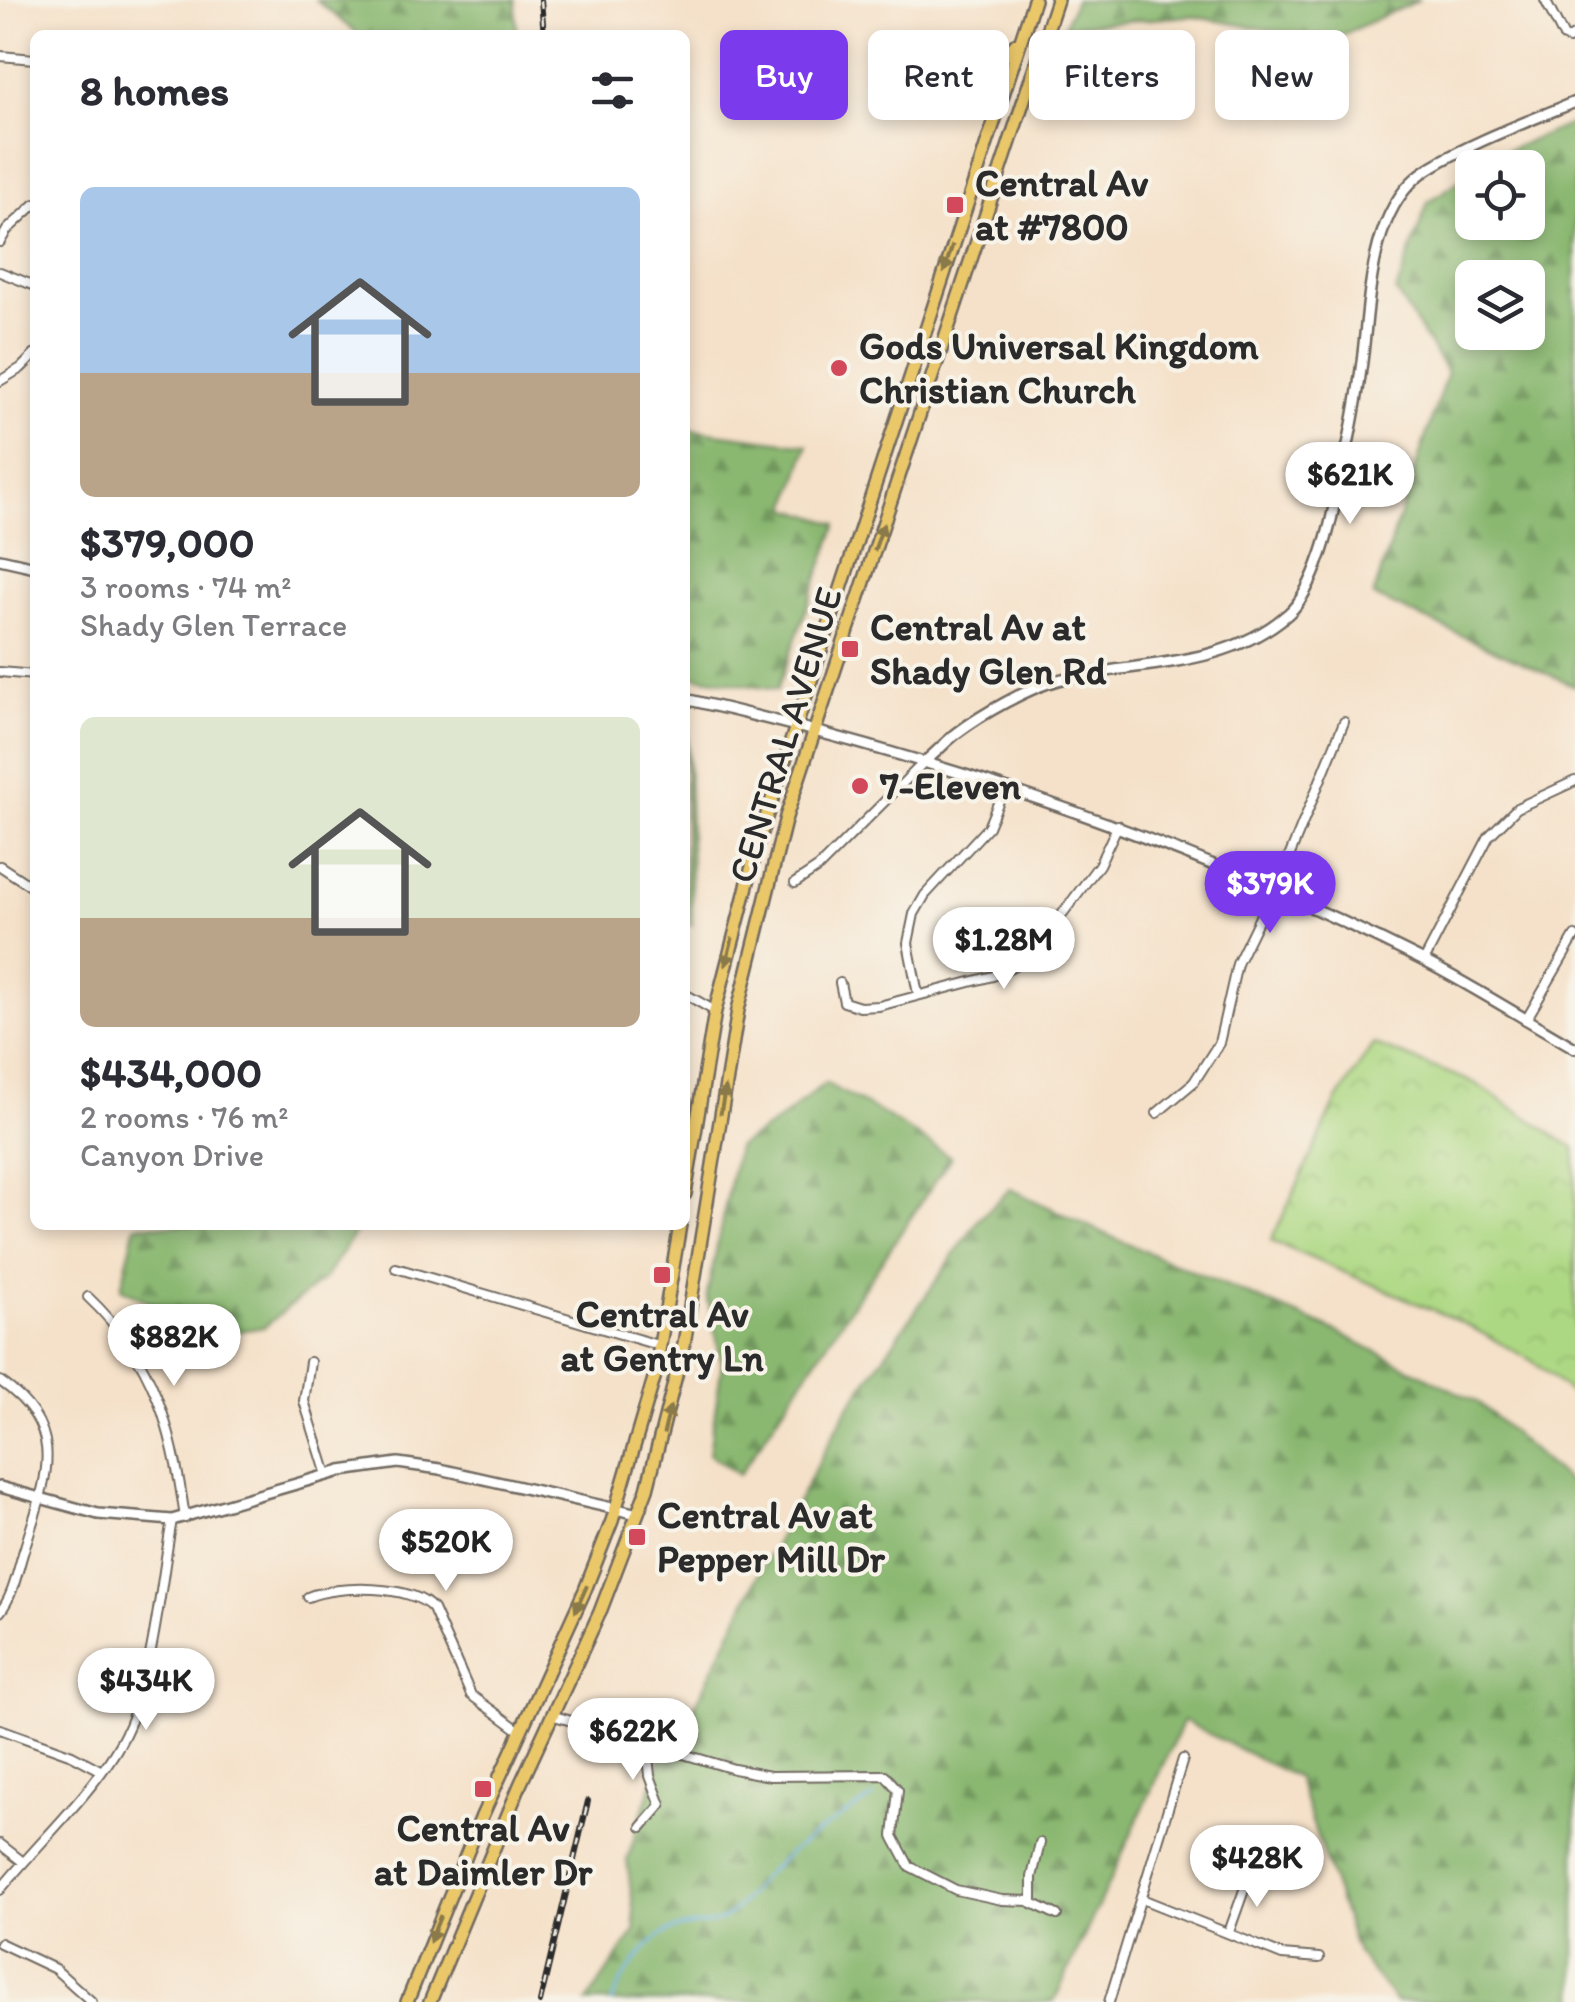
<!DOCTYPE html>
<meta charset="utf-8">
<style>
body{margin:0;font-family:Itim,sans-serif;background:#f7f7f7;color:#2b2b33;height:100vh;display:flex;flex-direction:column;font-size:38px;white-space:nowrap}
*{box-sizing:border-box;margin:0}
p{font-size:32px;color:#7c7c81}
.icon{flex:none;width:55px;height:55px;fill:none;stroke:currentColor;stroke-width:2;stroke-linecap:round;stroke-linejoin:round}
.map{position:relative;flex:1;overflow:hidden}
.sheet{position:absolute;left:30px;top:30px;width:660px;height:1200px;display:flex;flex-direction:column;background:#fff;border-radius:15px;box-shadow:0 5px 15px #0003}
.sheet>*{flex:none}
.hud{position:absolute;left:720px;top:30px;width:705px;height:90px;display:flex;gap:20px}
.controls{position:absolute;left:1455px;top:150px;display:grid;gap:20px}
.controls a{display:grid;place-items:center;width:90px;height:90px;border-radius:15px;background:#fff;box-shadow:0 5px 15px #0003;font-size:50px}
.price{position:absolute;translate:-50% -85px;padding:0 22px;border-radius:35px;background:#fff;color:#222;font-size:32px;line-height:65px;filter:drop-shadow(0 2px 5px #0008)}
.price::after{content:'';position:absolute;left:50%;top:60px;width:30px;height:22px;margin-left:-15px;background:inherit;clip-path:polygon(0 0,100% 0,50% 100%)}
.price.on{background:#7c3aed;color:#fff}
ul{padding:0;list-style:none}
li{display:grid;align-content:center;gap:20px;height:530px;padding:0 50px}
li span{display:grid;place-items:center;height:310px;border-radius:15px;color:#555}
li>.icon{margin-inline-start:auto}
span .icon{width:180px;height:180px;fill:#fffc;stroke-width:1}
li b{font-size:42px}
h2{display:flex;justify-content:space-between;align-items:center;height:120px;padding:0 50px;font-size:42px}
.tag{padding:0 35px;border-radius:15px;background:#fff;box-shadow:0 5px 15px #0003;font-size:35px;line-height:90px}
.tag.on{background:#7c3aed;color:#fff}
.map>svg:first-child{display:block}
.forest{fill:url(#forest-firs);stroke:#5a724e;stroke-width:2.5;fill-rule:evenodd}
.park{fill:url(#park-crowns);stroke:#6c8257;stroke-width:2.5}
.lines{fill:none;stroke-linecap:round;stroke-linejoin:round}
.stream{stroke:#6eb3e5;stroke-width:2.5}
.minor-casing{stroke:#726b62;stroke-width:12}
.tertiary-casing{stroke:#726b62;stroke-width:14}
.primary-casing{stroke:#726b62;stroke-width:16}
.minor{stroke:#fff;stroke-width:8}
.tertiary{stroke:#fff;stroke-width:9}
.primary{stroke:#eac769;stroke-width:11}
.rail-casing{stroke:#2b2b2b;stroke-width:6}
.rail{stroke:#f7f3e8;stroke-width:2.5;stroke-dasharray:8;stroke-linecap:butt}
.oneway{fill:#8a794a}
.poi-dot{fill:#d1495b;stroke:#f7f3e8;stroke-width:4}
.labels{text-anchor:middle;stroke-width:8;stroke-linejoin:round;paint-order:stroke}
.poi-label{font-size:38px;font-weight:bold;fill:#2b2b2b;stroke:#f7f3e8;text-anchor:start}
.street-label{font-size:38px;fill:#2b2b2b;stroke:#f7f3e8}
</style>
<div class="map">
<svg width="1575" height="2002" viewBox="0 0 1575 2002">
<defs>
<pattern id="forest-firs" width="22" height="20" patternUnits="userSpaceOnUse" patternTransform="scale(2.5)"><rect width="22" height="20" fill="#8ab871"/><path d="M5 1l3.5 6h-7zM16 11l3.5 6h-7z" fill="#71965d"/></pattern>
<pattern id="park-crowns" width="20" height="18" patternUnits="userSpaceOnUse" patternTransform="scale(2.5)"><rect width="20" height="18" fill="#add883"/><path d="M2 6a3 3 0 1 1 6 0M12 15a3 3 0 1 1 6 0" fill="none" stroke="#95ba71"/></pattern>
</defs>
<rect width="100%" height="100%" fill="#f7f3e8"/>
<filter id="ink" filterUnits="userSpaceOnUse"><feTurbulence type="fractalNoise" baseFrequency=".01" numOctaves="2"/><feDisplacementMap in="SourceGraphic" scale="20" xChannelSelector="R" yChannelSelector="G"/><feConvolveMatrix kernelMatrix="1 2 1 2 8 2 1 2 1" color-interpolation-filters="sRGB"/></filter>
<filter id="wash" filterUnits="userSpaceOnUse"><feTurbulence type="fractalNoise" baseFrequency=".0048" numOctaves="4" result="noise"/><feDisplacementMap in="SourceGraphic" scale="40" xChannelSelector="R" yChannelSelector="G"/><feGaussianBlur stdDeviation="2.25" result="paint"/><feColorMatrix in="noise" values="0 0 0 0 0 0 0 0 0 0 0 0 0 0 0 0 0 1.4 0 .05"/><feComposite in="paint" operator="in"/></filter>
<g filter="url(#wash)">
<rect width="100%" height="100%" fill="#f5e1c9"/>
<path class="forest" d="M316,0H515L517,35H359Z
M1075,0H1419L1337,37L1276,31L1190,16L1064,26Z
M1575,122V686L1373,596L1447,373L1396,292L1428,202L1472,172V222H1528V168L1478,167L1498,154ZM1472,278H1528V332H1472Z
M685,429L808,445L788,508L837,524L777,690L685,675Z
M685,718L687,719L692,925L685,923Z
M825,1083L881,1113L951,1157L739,1475L709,1454L722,1363L707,1295L737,1147L777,1122Z
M1010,1189L1118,1240L1335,1331L1479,1403L1575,1488V2002H1396L1357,1953L1297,1778L1183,1721L1054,2002H836L822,1993L793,2002H587L636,1930L627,1860L671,1728L693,1710L760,1572L846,1411L979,1219Z
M136,1225H360L325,1278L264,1327L216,1335L121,1288Z"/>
<path class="park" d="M1373,1044L1475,1083L1575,1149V1397L1531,1360L1463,1323L1271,1241L1336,1102Z"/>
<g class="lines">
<path class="stream" d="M612,2002C621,1978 645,1941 670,1931C690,1922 711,1929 729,1915C744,1904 753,1887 766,1874C797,1843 836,1820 874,1797"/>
</g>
</g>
<g filter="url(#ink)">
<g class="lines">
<defs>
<path id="minor" d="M1545,0L1564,37L1569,39L1575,35
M0,56L35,59
M0,242L7,230L35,204
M0,272L35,286
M0,381L21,368L35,354
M0,672L35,675
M0,866L35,889
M795,883L819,867L923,763
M1424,961L1489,836L1517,808L1575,781
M840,983L844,1002L860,1007L879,1006L993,976L1017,964L1060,917L1099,865L1118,825
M685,994L715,1011
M918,994L908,943L914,914L925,895L988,827L1004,789
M1526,1020L1575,936
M1157,1113L1194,1082L1219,1043L1237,964L1289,857L1344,722
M396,1268L661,1346
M88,1297C155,1360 173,1430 185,1518
M310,1362L304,1401L327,1475
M0,1381C70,1430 46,1478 25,1547C18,1568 14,1595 0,1612
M308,1597C336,1585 413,1584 433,1609L471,1695L520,1731
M551,1715L734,1769L770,1776L885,1775L898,1790L893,1836L909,1866L956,1890L1002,1900L1028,1901L1057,1915
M0,1729L72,1755L102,1771
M642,1827L661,1805L650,1776L647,1745
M0,1844L23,1862
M0,1890C37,1844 93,1793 121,1742C153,1684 160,1587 172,1520
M1142,1899L1282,1955L1319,1958
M1032,1902V1877L1040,1843
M1229,1932L1249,1876
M0,1943L55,1969L92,2002
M1109,2002L1183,1759"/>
<path id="tertiary" d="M0,559L35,567
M685,699C940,757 1190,843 1424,961C1476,988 1524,1019 1575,1048
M923,763C935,754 945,742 957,733C982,714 1028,688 1058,680C1135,661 1224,670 1288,614C1311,594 1327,540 1333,511C1344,464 1355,417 1361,369C1370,309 1367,220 1417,177C1447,152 1536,118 1575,102
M0,1487L98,1514L172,1520L341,1471L398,1463L440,1469L638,1514"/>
<path id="primary" d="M983,63L1003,57L1017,43
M983,63L996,74L999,97
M685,1194L715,1011L759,839L1034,0
M407,2002L482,1816L585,1590L612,1521L655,1375L680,1225
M430,2002L520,1785L600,1612L647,1489L684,1344L738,1010L786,817L1057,0"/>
</defs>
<use href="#minor" class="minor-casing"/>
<use href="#tertiary" class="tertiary-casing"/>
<use href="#primary" class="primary-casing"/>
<use href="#minor" class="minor"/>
<use href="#tertiary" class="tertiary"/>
<use href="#primary" class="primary"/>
<defs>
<path id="rail" d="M541,0L544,35
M540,2002L588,1801"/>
</defs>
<use href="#rail" class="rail-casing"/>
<use href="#rail" class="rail"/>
</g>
<defs><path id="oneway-solid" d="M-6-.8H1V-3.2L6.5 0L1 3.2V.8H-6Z" transform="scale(2.5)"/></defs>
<g class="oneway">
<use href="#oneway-solid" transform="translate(948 259) rotate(108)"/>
<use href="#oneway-solid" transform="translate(879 537) rotate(-71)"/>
<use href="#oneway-solid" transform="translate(729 952) rotate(104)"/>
<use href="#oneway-solid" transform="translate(723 1100) rotate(-80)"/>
<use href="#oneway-solid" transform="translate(667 1420) rotate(-76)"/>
<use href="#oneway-solid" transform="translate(581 1599) rotate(114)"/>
<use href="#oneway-solid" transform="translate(435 1929) rotate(112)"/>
</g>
</g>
<g class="poi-dot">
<rect x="945" y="195" width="20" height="20" rx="5"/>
<circle cx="839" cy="368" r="10"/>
<rect x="840" y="639" width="20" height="20" rx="5"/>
<circle cx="860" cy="786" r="10"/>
<rect x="652" y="1265" width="20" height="20" rx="5"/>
<rect x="627" y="1527" width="20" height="20" rx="5"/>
<rect x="473" y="1779" width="20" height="20" rx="5"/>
</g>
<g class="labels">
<g class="poi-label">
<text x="975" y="196">Central Av<tspan x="975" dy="44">at #7800</tspan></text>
<text x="859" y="359">Gods Universal Kingdom<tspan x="859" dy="44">Christian Church</tspan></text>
<text x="870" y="640">Central Av at<tspan x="870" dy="44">Shady Glen Rd</tspan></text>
<text x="880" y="799">7-Eleven</text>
<text x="662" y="1327" text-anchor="middle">Central Av<tspan x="662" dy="44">at Gentry Ln</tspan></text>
<text x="657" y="1528">Central Av at<tspan x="657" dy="44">Pepper Mill Dr</tspan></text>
<text x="483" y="1841" text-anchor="middle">Central Av<tspan x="483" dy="44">at Daimler Dr</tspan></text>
</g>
<g class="street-label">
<text transform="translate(785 735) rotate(-73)" y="13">CENTRAL AVENUE</text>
</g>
</g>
</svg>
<div class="controls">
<a><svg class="icon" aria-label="locate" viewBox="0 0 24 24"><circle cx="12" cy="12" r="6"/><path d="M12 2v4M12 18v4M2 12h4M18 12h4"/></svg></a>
<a><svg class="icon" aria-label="layers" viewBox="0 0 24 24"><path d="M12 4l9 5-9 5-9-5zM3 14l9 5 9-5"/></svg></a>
</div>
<b class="price" style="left:1350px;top:527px">$621K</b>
<b class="price on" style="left:1270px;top:936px">$379K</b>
<b class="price" style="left:1004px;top:992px">$1.28M</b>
<b class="price" style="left:174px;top:1389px">$882K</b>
<b class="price" style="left:446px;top:1594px">$520K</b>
<b class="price" style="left:146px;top:1733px">$434K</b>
<b class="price" style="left:633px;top:1783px">$622K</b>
<b class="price" style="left:1257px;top:1910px">$428K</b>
<div class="hud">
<a class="tag on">Buy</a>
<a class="tag">Rent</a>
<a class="tag">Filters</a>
<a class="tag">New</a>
</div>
<section class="sheet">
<h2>8 homes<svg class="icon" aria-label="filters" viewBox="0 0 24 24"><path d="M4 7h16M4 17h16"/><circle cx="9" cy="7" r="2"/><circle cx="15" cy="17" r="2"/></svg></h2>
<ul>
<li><span style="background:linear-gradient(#a9c7e8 60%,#b9a48a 0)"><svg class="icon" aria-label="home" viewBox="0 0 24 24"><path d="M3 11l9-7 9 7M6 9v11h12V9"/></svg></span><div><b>$379,000</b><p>3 rooms · 74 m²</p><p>Shady Glen Terrace</p></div></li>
<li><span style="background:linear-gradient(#dfe7d0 65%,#b9a48a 0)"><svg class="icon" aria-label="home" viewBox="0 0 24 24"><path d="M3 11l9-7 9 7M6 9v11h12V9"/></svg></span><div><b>$434,000</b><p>2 rooms · 76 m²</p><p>Canyon Drive</p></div></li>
</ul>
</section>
</div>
